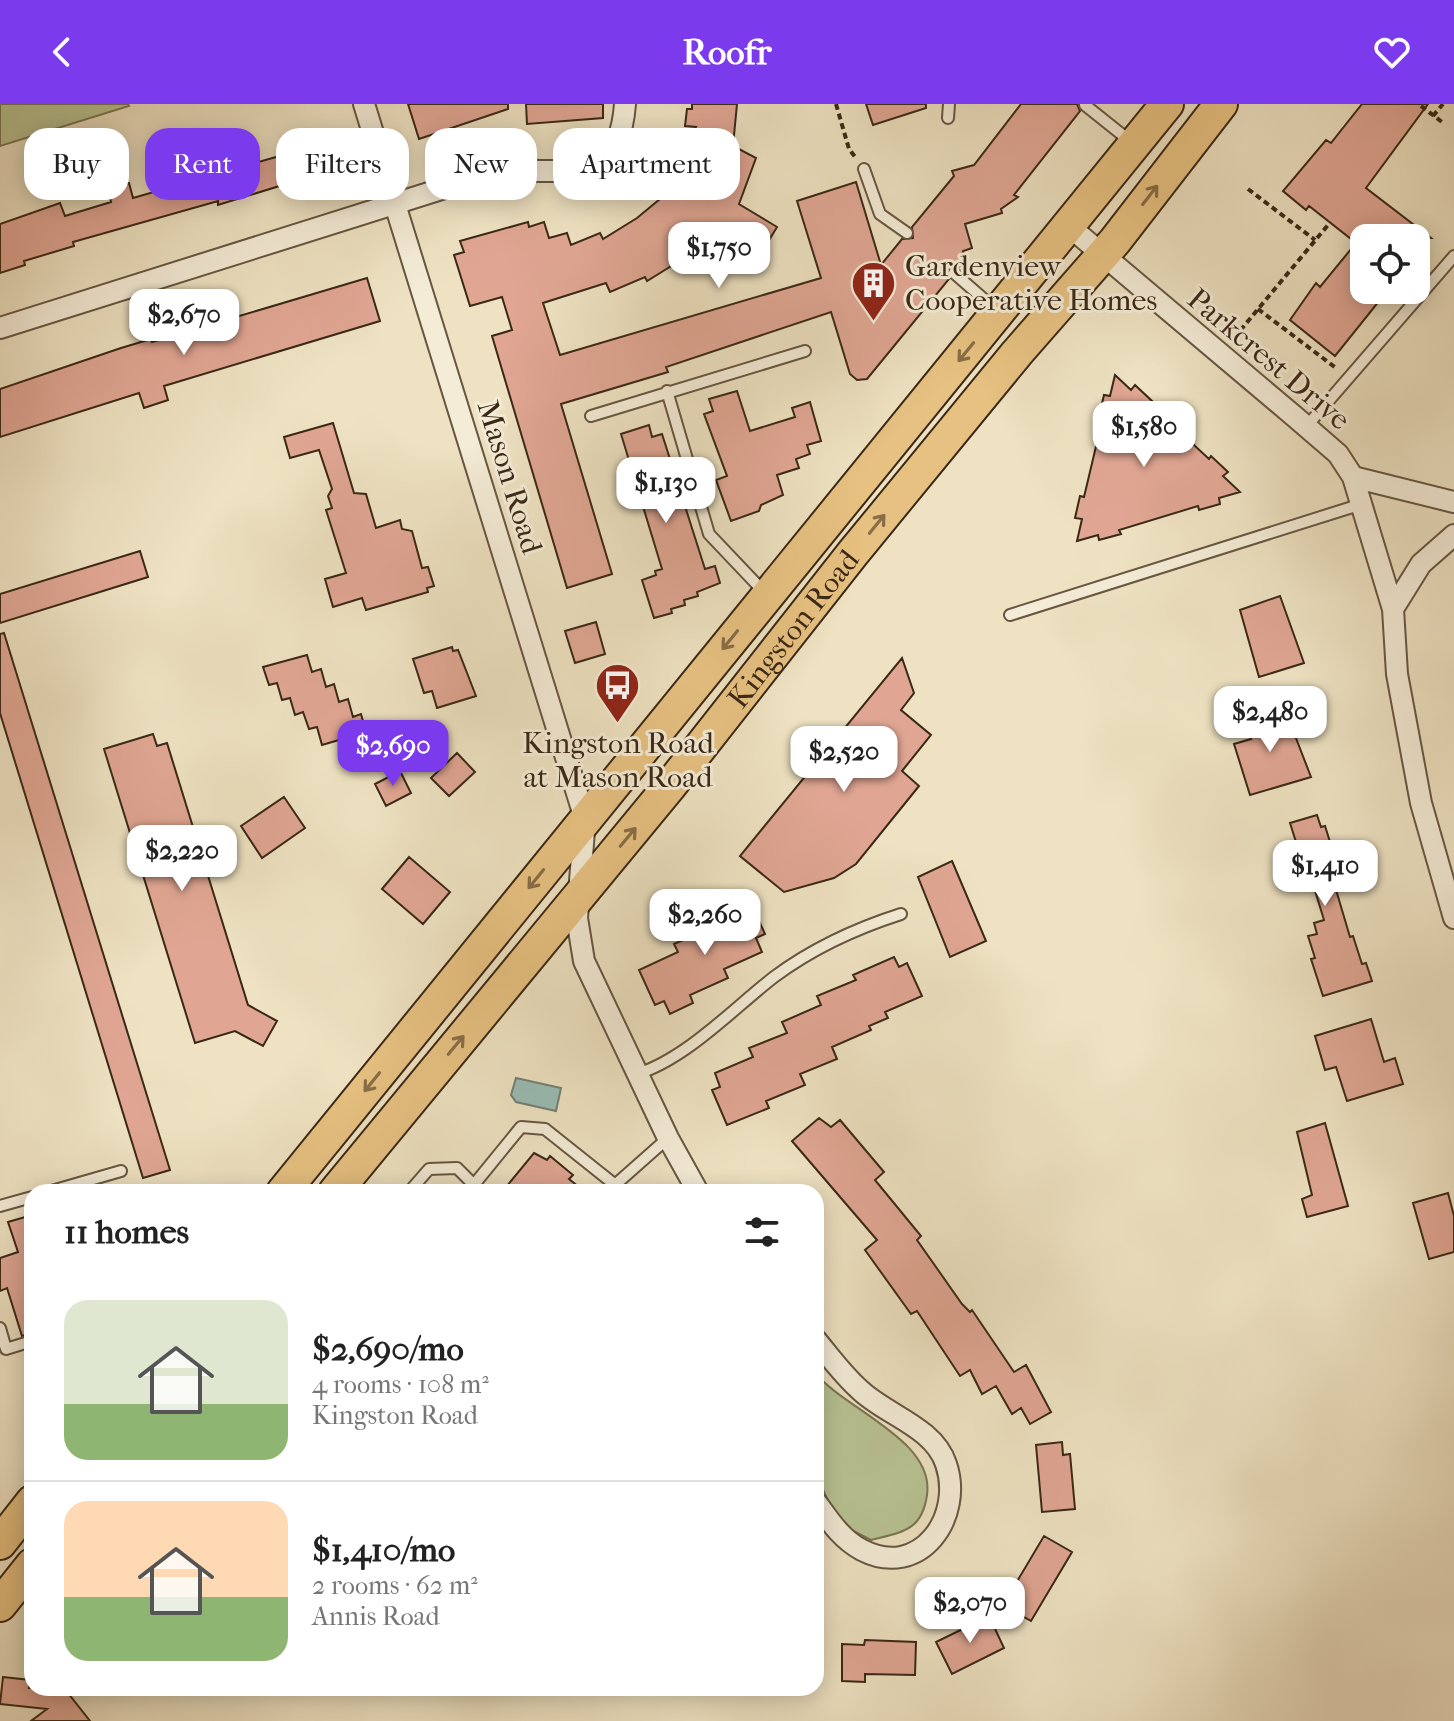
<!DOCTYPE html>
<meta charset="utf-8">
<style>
body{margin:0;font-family:"IM FELL French Canon",serif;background:#f2f2f2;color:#222;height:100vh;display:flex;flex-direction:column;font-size:30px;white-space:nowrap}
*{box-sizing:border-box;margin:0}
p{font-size:26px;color:#767676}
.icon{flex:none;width:44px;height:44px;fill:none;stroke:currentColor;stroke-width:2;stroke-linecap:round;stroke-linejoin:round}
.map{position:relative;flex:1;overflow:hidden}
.side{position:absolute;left:24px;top:1080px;width:800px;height:512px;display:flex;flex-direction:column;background:#fff;border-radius:24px;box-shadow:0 4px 20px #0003}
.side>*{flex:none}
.guide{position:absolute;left:24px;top:24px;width:800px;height:72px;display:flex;gap:16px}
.fabs{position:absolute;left:1350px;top:120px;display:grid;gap:16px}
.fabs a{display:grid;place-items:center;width:80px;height:80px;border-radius:16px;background:#fff;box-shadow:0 4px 20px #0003;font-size:40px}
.price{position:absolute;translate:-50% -68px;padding:0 18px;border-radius:16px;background:#fff;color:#222;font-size:26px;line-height:52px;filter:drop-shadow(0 2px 4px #0008)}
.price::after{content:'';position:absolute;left:50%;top:48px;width:24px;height:18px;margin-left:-12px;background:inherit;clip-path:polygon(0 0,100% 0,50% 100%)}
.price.current{background:#7c3aed;color:#fff}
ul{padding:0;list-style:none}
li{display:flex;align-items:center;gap:24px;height:200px;padding:0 40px}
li+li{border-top:2px solid #e0e0e0}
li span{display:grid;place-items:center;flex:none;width:224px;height:160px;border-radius:24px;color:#555}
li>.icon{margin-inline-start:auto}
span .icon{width:96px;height:96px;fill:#fffc;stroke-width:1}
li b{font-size:34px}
h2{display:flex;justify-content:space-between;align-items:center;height:96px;padding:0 40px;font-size:34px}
.tag{padding:0 28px;border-radius:24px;background:#fff;box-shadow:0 4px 20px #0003;font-size:28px;line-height:72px}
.tag.current{background:#7c3aed;color:#fff}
header{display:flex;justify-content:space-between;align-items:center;height:104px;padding:0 40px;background:#7c3aed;color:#fff;font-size:36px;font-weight:700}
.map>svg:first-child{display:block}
.green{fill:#b9c393;stroke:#7a7654;stroke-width:2}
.water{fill:#99bdb5;stroke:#738175;stroke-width:2}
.building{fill:#e0a693;stroke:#3a2816;stroke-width:2}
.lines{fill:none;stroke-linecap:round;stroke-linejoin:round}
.lane-casing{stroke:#675641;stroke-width:14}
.street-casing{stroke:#675641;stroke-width:24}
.primary-casing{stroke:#3a2816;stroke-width:36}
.path{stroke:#3a2816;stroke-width:4;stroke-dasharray:6 4;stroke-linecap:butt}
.lane{stroke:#f4ecd7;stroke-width:10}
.street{stroke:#f4ecd7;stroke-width:20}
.primary{stroke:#e7c181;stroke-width:32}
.oneway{stroke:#886d46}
.labels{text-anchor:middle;stroke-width:6;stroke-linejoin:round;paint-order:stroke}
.poi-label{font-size:30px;fill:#3a2816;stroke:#f4ecd7;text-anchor:start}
.street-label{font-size:30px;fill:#3a2816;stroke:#f4ecd7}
</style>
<header><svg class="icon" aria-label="back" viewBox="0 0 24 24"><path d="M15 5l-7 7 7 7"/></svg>Roofr<svg class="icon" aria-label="heart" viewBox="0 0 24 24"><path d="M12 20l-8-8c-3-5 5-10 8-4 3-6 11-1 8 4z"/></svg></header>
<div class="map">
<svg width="1454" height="1617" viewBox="0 0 1454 1617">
<rect width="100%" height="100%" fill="#eee2c2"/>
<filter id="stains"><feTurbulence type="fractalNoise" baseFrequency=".0025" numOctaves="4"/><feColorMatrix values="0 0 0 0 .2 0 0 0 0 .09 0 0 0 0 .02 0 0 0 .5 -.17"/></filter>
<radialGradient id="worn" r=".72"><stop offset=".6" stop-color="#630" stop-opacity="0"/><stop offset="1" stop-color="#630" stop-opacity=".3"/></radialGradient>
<path class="green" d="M0,0H128L129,2L0,42Z
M816,1270C848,1307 935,1337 927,1391C922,1427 902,1428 871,1436L838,1419L816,1370Z"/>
<path class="water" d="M516,974L561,984L556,1007L516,998L511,991Z"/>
<path class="building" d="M408,0H508V5L419,35Z
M526,0H603V14L527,20Z
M692,0H737L733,42L756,54L739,100L777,123L760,151L720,128L683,159L681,156L647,177L645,173L610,188L606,179L543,199L560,251L821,174L797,97L856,78L881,161L902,135L913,134L912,123L954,72L952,67L974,61L1021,0H1077L1080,7L1014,91L1018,93L1001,105L1002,109L965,120L972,144L963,147L966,155L959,163L948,164L949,175L867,275L857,276L850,270L831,208L666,263L668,268L561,300L612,470L567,484L492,232L512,226L502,193L470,202L454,151L464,148L460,137L528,118L529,123L544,118L549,134L567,129L571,141L600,129L603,135L637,114L672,85L693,48L688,46L696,23L685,22L687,5H692Z
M866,0H926V4L873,21Z
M1362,0H1428L1366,84L1431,134H1364V186H1388L1335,252L1290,216L1316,179L1320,183L1356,139L1309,102L1306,106L1283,87L1326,36L1331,39Z
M310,27L314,40L332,34L341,63L218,101V97L73,138L74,142L24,157L25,161L0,169V120L60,99L65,112L111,98L108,85L129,79L133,94L276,53L297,45L293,32Z
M367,174L380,217L164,282L168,296L144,304L139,289L0,333V285L121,244L151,235L152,238Z
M1115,271L1131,286L1135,281L1152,297L1150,300L1209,355L1211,352L1228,368L1223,372L1240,388L1219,394L1220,400L1199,406L1198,402L1119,426L1121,430L1099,436L1098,431L1077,437L1082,415L1075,414L1080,392L1084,393L1103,313L1099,312L1104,291L1110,292Z
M737,287L750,327L795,313L792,304L810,298L821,337L807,341L810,350L796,355L799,364L777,371L783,391L761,401L759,407L731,417L716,376L727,372L704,310L713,307L709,295Z
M333,319L354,389L366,390L376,424L400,416L402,425L412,427L422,464L428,463L434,482L427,484L428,488L366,506L362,494L333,503L325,475L346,469L326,406L332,404L328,392L332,385L319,346L290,354L284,333Z
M649,321L652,333L662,330L705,465L715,462L720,479L697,488L698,492L684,496L685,501L671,505L672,509L654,514L642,476L656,471L655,467L662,465L621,330Z
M140,447L148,473L0,519V490Z
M1280,492L1304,559L1259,573L1240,506Z
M596,518L605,550L575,559L565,527Z
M4,529L170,1066L143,1074L0,609V530Z
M452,543L453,547L458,546L476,592L437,604L432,587L424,589L413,555Z
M307,551L312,568L321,565L326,583L334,580L339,598L348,595L353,613L361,610L366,628L322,641L317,623L309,625L303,608L295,611L290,594L282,596L277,579L269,581L263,563Z
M902,554L914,589L901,606L931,631L902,667L919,682L856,760L834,774L784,788L740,752Z
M1272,603L1281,630L1294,629L1311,673L1250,691L1234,640L1251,635L1244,611Z
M153,630L157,642L167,639L248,901L277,917L263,942L235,927L195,939L104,645Z
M457,649L475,668L449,692L431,674Z
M400,667L411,689L386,702L375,680Z
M284,693L305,724L262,754L241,722Z
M1317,711L1321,723L1325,722L1342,776L1334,779L1350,833L1353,832L1362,860L1366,859L1372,877L1323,892L1311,855L1315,854L1308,832L1317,830L1314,819L1324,816L1309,767L1292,772L1285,767L1279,750L1283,742L1296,738L1290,719Z
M409,753L450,788L423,820L382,785Z
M952,757L986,837L950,853L918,773Z
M749,795L765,830L756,834L762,848L724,865L728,874L690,891L693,899L670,910L664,897L655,901L639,866L678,848L674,840L712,823L708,814Z
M894,853L899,863L907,859L922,892L885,908L888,914L869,922L871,926L832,943L837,955L800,970L805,981L766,997L769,1004L727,1021L712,986L720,983L715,969L753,953L749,944L787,929L782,918L821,901L817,892L856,876L853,871Z
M1371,915L1384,958L1395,954L1403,980L1347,997L1336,963L1325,966L1315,932Z
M819,1014L831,1023L840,1016L884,1068L875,1076L921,1132L917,1136L962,1200L970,1208L972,1206L1014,1268L1026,1261L1051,1308L1030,1320L1021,1304L1012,1310L996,1282L982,1290L970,1266L960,1272L917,1207L911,1210L865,1146L877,1136L792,1037Z
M1325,1019L1348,1102L1307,1113L1302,1095L1312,1091L1297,1028Z
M534,1049L547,1056L550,1052L573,1071L569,1075L585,1088H502Z
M1448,1089L1454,1112V1148L1429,1155L1413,1099Z
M32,1111V1229L22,1232L7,1184L0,1187V1154L18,1148L8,1118Z
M1062,1338L1063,1351L1070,1350L1075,1405L1042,1408L1036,1341Z
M1044,1432L1072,1448L1031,1517L1003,1501Z
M989,1512L1004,1544L952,1570L936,1538Z
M865,1536L916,1538L915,1571L865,1570V1578L842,1577V1540L864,1541Z
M3,1573L30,1576L29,1584H64L90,1617H31L47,1605L0,1600Z"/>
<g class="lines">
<defs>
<path id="lane" d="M1085,1L1130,37
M948,14L949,0
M864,65L880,110L907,129
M954,169L994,204
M667,287L709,430L765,489
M591,312L805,247
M1306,323L1454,152
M1010,511L1362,400
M637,970C686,955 734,904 774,873C813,844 854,825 901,810
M48,1088L121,1067
M409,1088L429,1065L457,1064L474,1081
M468,1088L521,1023L545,1025L614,1080
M607,1088L668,1034
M0,1102L32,1093
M0,1224L6,1245L32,1237"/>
<path id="street" d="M364,0L585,715L577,814L584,857L668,1034L698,1088
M1070,123L1294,312L1338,350L1353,373L1393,505L1397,570L1421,699L1454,814
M0,224L486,71C549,55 618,97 625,0
M1353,373L1454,398
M1393,505L1421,460L1454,431
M816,1236C830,1253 843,1271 860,1286C886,1311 934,1323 946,1360C964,1413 920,1476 862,1446C841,1435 829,1416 816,1398"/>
<g id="primary">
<path d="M283,1088L1167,0"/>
<path id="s1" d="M335,1088L669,683L853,449L1017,249L1115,137L1221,0"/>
<path d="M0,1439L32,1398"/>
<path d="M0,1501L32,1461"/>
</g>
</defs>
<use href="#lane" class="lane-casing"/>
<use href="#street" class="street-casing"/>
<use href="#primary" class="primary-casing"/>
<path class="path" d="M836,0L849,45L856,54
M1421,2L1442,18
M1433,12L1443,0
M1248,85L1315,136
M1258,205L1336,264
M1234,234L1328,121"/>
<use href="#lane" class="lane"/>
<use href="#street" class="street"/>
<use href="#primary" class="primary"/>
</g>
<defs><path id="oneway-shaft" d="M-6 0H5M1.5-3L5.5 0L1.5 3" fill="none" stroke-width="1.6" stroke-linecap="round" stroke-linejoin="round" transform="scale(2)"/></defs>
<g class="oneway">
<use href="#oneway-shaft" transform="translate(1150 91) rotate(-52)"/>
<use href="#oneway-shaft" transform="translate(966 248) rotate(129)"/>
<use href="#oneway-shaft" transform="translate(877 420) rotate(-51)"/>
<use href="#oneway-shaft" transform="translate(730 536) rotate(129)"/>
<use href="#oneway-shaft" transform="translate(628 733) rotate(-50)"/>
<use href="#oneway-shaft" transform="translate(536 775) rotate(129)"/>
<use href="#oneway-shaft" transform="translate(456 941) rotate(-50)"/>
<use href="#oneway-shaft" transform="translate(372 978) rotate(129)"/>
</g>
<defs>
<symbol id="building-pin" viewBox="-11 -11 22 30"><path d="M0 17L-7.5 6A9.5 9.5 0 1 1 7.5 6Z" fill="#8f2418" stroke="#f4ecd7"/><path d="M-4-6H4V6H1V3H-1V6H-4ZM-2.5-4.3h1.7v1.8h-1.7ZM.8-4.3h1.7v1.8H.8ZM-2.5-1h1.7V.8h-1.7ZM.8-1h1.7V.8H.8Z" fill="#fff"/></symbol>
<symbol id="bus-pin" viewBox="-11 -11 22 30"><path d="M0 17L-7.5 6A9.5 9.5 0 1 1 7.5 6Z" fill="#8f2418" stroke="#f4ecd7"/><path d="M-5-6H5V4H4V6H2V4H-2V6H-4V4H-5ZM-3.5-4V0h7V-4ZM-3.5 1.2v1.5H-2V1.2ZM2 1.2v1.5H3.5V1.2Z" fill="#fff"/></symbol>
</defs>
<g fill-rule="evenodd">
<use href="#building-pin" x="848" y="154" width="51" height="69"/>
<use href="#bus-pin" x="592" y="556" width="51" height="69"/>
</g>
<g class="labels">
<g class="poi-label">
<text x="905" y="172">Gardenview<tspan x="905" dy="34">Cooperative Homes</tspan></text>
<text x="618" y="649" text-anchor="middle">Kingston Road<tspan x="618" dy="34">at Mason Road</tspan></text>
</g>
<g class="street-label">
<text transform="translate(1269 255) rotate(40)" y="10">Parkcrest Drive</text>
<text transform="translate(510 373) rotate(73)" y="10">Mason Road</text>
<text dy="10" stroke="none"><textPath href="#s1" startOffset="726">Kingston Road</textPath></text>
</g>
</g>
<rect width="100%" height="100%" filter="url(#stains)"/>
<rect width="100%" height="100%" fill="url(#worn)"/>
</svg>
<div class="fabs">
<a><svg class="icon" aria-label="locate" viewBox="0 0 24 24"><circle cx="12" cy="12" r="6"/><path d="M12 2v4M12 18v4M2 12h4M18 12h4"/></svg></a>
</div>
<b class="price" style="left:719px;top:186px">$1,750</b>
<b class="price" style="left:184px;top:253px">$2,670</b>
<b class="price" style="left:1144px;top:365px">$1,580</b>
<b class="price" style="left:666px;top:421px">$1,130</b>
<b class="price" style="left:1270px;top:650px">$2,480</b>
<b class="price current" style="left:393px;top:684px">$2,690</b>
<b class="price" style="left:844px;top:690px">$2,520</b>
<b class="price" style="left:182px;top:789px">$2,220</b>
<b class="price" style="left:1325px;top:804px">$1,410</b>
<b class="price" style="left:705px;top:853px">$2,260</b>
<b class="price" style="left:970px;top:1541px">$2,070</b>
<div class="guide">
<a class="tag">Buy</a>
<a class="tag current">Rent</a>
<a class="tag">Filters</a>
<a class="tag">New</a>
<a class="tag">Apartment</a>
</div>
<section class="side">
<h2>11 homes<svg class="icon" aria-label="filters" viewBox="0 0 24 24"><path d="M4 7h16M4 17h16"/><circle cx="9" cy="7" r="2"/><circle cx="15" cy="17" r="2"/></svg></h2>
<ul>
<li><span style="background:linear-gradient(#dfe7d0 65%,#8fb573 0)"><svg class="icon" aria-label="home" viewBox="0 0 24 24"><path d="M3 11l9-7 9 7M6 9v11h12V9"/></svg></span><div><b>$2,690/mo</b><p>4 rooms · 108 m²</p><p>Kingston Road</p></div></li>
<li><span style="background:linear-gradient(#ffd9b3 60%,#8fb573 0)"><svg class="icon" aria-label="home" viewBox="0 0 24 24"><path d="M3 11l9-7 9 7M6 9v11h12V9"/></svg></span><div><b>$1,410/mo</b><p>2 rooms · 62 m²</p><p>Annis Road</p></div></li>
</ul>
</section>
</div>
